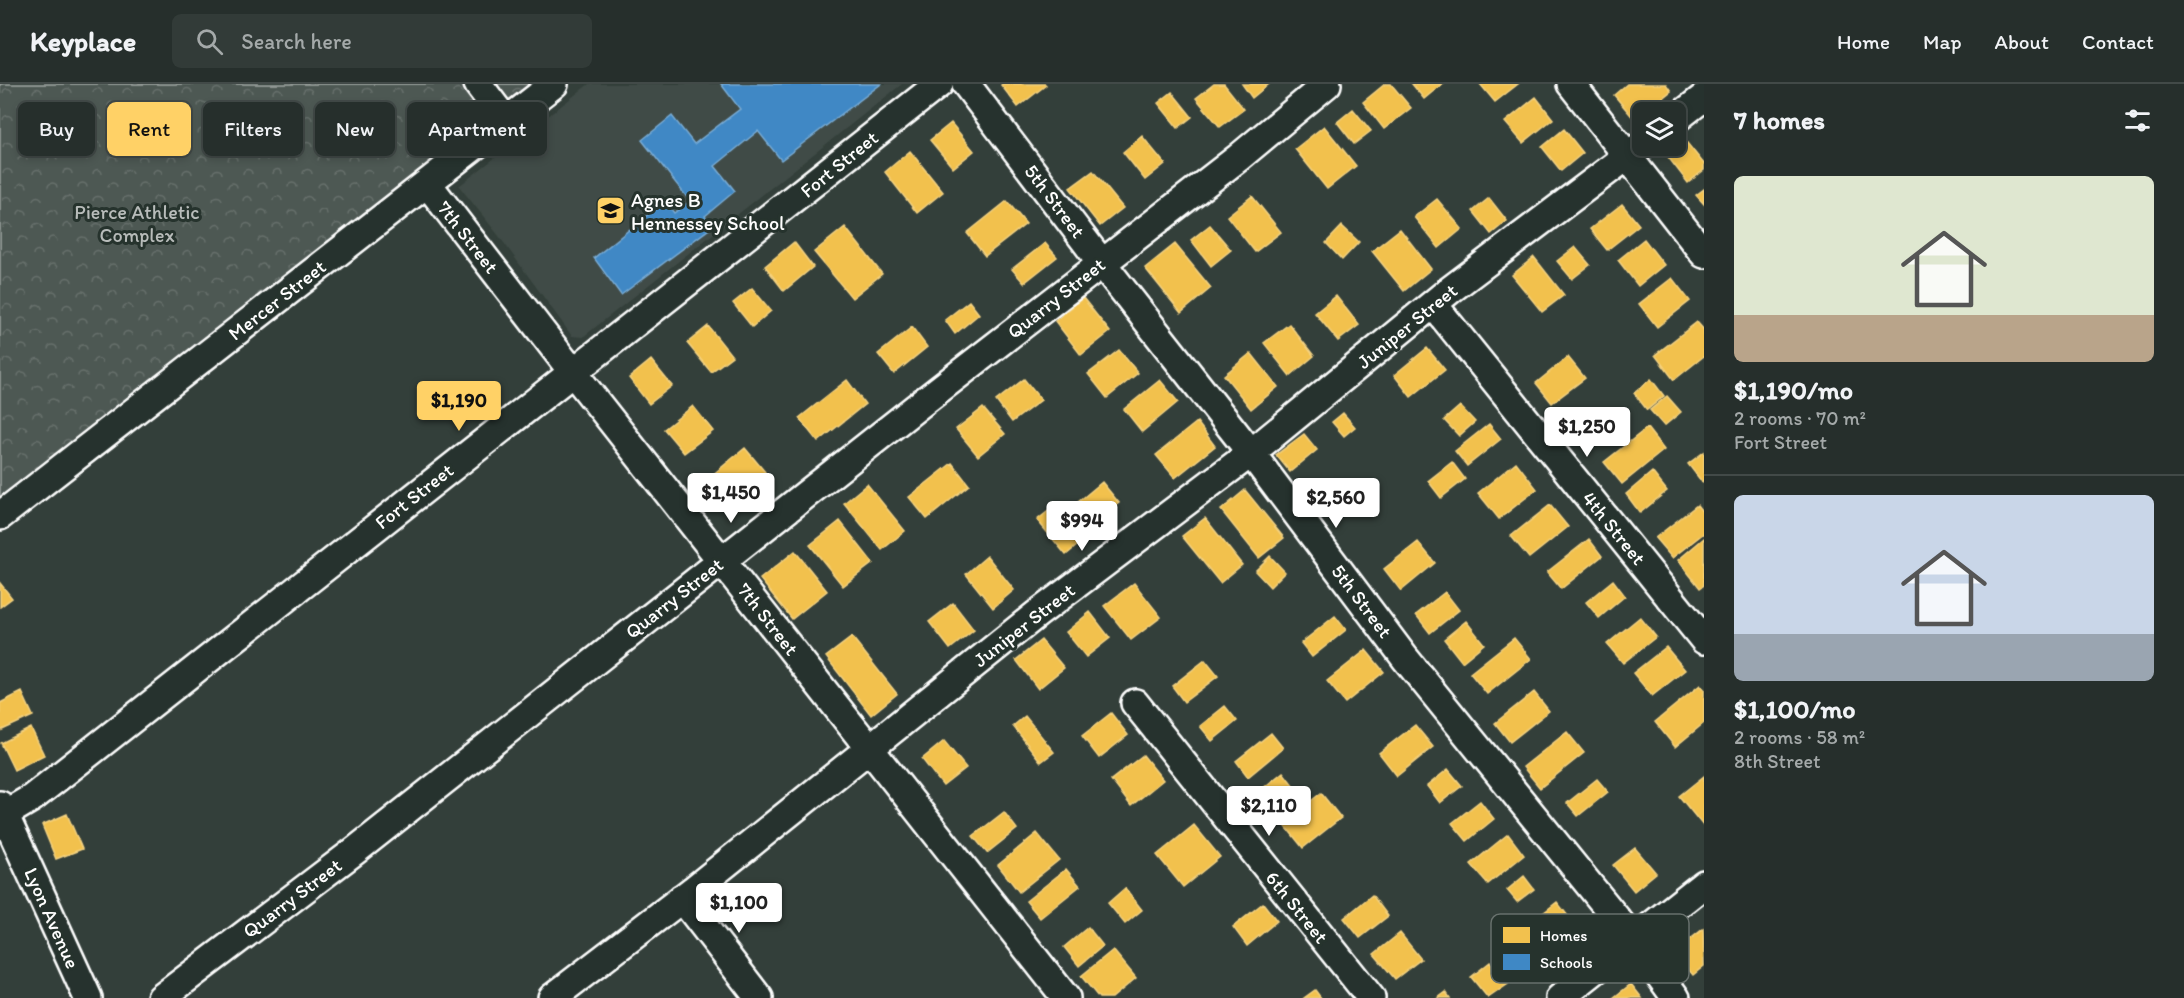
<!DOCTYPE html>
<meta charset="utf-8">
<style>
body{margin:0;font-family:Itim,sans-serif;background:#323b38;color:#f1f3f6;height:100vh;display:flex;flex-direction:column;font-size:22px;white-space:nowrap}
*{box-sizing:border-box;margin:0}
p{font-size:20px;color:#a4a9a9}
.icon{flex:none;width:33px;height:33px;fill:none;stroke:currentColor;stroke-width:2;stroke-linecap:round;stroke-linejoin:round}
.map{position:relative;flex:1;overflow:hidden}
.panel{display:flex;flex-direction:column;background:#262f2c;width:480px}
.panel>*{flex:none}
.top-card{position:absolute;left:18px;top:18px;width:570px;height:54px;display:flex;gap:12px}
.tools{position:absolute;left:1632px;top:18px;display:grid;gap:12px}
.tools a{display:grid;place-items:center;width:54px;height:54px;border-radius:9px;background:#262f2c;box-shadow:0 3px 9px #0003,0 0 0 2px #424a48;font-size:30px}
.price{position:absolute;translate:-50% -51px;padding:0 14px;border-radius:6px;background:#fff;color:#222;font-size:20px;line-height:39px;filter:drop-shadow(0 2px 3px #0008)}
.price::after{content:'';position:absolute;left:50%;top:36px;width:18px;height:14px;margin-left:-9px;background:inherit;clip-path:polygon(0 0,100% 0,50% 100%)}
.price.current{background:#ffd166;color:#111}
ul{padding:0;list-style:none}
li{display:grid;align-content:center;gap:12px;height:318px;padding:0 30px}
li+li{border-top:2px solid #424a48}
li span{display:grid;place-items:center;height:186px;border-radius:9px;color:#555}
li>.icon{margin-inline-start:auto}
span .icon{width:108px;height:108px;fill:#fffc;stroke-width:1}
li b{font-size:26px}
h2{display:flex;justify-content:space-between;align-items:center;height:72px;padding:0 30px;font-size:26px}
.tag{padding:0 21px;border-radius:9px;background:#262f2c;box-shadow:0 3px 9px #0003,0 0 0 2px #424a48;font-size:21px;line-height:54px}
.tag.current{background:#ffd166;color:#111}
header{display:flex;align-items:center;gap:36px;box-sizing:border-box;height:84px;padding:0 30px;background:#262f2c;border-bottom:2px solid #424a48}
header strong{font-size:28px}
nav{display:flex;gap:33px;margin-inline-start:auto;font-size:21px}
.search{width:420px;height:54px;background:#323b38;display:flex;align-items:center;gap:15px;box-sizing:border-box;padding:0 21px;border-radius:9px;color:#a4a9a9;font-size:22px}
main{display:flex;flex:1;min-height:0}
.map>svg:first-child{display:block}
.built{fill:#404c47}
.park{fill:url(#park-crowns);stroke:#a6aca9;stroke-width:1.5}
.homes{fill:#f2c14e;stroke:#f6d483;stroke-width:1.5}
.schools{fill:#3f88c5;stroke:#79acd6;stroke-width:1.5}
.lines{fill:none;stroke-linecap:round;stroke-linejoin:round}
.minor-casing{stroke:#fff;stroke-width:32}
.minor{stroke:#26332d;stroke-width:27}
.labels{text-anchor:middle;stroke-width:6;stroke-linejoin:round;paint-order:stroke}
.street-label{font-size:20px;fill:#fff;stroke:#26332d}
.poi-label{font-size:20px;fill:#fff;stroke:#26332d;text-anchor:start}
.park-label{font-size:20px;fill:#b8bcba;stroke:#26332d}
.key{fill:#26332d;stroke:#67706c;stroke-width:1.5}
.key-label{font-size:16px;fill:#fff}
</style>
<header>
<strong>Keyplace</strong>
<div class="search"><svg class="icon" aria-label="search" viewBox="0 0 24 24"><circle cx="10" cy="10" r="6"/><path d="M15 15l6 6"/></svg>Search here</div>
<nav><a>Home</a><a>Map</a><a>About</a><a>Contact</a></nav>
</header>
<main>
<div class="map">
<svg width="1704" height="914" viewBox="0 0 1704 914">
<defs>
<pattern id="park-crowns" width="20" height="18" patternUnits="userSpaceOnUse" patternTransform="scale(1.5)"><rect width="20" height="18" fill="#4d5853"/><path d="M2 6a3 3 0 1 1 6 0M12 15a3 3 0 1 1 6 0" fill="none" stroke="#68716d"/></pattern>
</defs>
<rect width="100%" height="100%" fill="#333f3a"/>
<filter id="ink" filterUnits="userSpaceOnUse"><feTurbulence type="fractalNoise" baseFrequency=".0167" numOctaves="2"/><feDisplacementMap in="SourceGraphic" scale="12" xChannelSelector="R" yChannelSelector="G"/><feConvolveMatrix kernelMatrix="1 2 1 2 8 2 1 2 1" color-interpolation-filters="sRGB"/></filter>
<g filter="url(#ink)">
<path class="built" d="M589,0H902L583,253L572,252L499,152L459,102Z"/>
<path class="park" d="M0,0H537L0,423Z"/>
<path class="homes" d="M1002,0H1045L1046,1L1018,23L1001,1Z
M1214,0H1224L1244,25L1220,43L1196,14Z
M1242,0H1269L1252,14Z
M1385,0H1391L1411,24L1384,45L1363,18Z
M1412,0H1442L1424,15Z
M1480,0H1518L1495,18Z
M1627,0H1666L1671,7L1635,36L1614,11Z
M1172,8L1192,33L1178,44L1158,19Z
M1536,13L1553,35L1523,59L1505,38Z
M1353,25L1371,47L1354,60L1337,38Z
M951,39L974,67L953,84L930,56Z
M1324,42L1356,82L1327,105L1295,65Z
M1564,45L1583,69L1561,87L1542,63Z
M1142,52L1165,80L1145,96L1123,68Z
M1683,54L1704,80V86L1688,99L1665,69Z
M910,67L943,108L917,129L885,88Z
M1093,87L1123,124L1100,142L1070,104Z
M1704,105V120L1696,111Z
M1252,112L1281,148L1255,168L1227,132Z
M1489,114L1507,137L1491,150L1473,127Z
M1437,115L1462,145L1439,164L1414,133Z
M1007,117L1026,140L985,172L967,149Z
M1622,120L1639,141L1607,166L1590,145Z
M1210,141L1231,166L1211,182L1191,156Z
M1342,142L1359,158L1342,176L1326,159Z
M845,143L882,190L852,214L814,168Z
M1400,145L1431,185L1404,207L1372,167Z
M1644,155L1664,181L1638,202L1618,176Z
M794,158L813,183L784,207L765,182Z
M1045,159L1057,173L1024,199L1012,185Z
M1175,160L1211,204L1181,229L1145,184Z
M1575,163L1590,181L1572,195L1557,177Z
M1534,173L1564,211L1542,228L1512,191Z
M1672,194L1690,217L1657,243L1639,220Z
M752,204L771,227L752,243L733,219Z
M1336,212L1359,241L1338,257L1315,229Z
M1083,214L1110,248L1081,271L1055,237Z
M969,217L979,230L955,250L945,236Z
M1697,238L1704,246V272L1674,296L1655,271Z
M1289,240L1314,272L1290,292L1264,259Z
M708,242L732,272L711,288L687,259Z
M912,243L927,263L894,290L878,270Z
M1427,264L1445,286L1411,313L1394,291Z
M1119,266L1138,289L1107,314L1088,290Z
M1251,269L1278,303L1251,325L1224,291Z
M1568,273L1585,294L1552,319L1536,299Z
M651,276L672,302L649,320L629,294Z
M1024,295L1041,316L1012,338L996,317Z
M1651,295L1664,312L1647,326L1634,309Z
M847,296L865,320L818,358L799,334Z
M1160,296L1178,318L1142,348L1124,325Z
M1667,312L1681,328L1664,342L1650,326Z
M693,322L713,347L684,369L664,345Z
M1460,322L1475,338L1459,352L1444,336Z
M983,324L1005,350L978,372L956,345Z
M1343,329L1355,343L1344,352L1332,338Z
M1197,338L1215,362L1175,394L1156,371Z
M1489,340L1501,355L1467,382L1455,367Z
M1647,344L1664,366L1622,400L1604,378Z
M1304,350L1317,366L1290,388L1276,371Z
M745,364L765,388L730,416L711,392Z
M1704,368V396L1702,398L1688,380Z
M1452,378L1465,395L1441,414L1428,397Z
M1516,378L1537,405L1499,435L1478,409Z
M952,379L969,401L927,435L909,413Z
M1652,388L1667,407L1640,429L1626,410Z
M1102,398L1119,419L1095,438L1078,418Z
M867,400L905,447L882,466L844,419Z
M1245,406L1284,454L1259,474L1221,426Z
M1056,421L1084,456L1066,471L1037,436Z
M1550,421L1568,443L1529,474L1511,452Z
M1697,421L1704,430V449L1672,474L1655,454Z
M1205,434L1242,481L1220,499L1182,452Z
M840,437L873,479L843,502L810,461Z
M1704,454V501L1700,504L1678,476Z
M1589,455L1602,472L1561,505L1547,488Z
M1418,458L1435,479L1401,507L1384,485Z
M795,467L827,507L792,535L760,495Z
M987,472L1014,506L993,524L966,490Z
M1270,472L1285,488L1270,503L1255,487Z
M1613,496L1625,512L1599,534L1586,518Z
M0,499L12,514L0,523Z
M1134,499L1161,533L1131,556L1104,522Z
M1445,508L1459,526L1430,549L1416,531Z
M953,519L974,546L950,565L929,538Z
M1090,528L1110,554L1086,573L1066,548Z
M1335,532L1346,546L1312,573L1301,559Z
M1640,533L1656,553L1623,579L1607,560Z
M1466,537L1484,560L1462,578L1444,555Z
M852,553L897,610L871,631L826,573Z
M1514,554L1531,575L1487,610L1470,589Z
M1041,556L1064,584L1038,605L1016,576Z
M1666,563L1685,586L1652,612L1633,589Z
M1366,566L1384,588L1345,619L1327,597Z
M1205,576L1218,592L1184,618L1172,602Z
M1700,601L1704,606V639L1675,663L1655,638Z
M22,608L33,632L0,647V619Z
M1534,608L1549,627L1510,658L1495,639Z
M1225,622L1237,637L1212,657L1200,642Z
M1111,629L1128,651L1099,674L1082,652Z
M1025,632L1054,668L1041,678L1013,642Z
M1415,641L1433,663L1397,692L1379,669Z
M31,644L44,671L14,686L1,659Z
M1567,648L1584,669L1540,704L1523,683Z
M1271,649L1283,664L1248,693L1236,677Z
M944,657L966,684L943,702L922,675Z
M1143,671L1163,696L1131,722L1111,696Z
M1448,685L1462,702L1440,719L1427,702Z
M1283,688L1300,710L1264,740L1246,718Z
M1704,692V743L1679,712Z
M1597,695L1608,708L1578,732L1567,719Z
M1321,709L1341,734L1303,764L1283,739Z
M1480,717L1494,735L1467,757L1452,739Z
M1004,728L1017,745L987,769L973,752Z
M67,730L82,765L56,775L42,741Z
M1194,741L1220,773L1183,803L1157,771Z
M1037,749L1059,776L1019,808L998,781Z
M1508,750L1524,771L1488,800L1471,780Z
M1635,764L1656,789L1634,807L1613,781Z
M1066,785L1080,802L1040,834L1026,817Z
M1524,792L1534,805L1517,818L1507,806Z
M1125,804L1142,826L1125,840L1108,819Z
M1372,811L1388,832L1360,854L1344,834Z
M1557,818L1582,850L1560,868L1534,836Z
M1263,819L1277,837L1247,862L1233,843Z
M1088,843L1103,862L1079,882L1064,863Z
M1703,845L1704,882L1693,891L1674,868Z
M1400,849L1421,875L1395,895L1374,870Z
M1113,866L1136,894L1112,914H1099L1081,892Z
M1490,878L1508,900L1488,914L1471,893Z
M1631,900L1642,914H1613Z
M1315,906L1321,914H1304Z
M1446,908L1450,914H1438Z"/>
<path class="schools" d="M721,0H881L781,76L758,47L715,82L735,107L705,132L713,142L621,211L594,174L665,117L674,129L690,117L642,56L672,32L694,60L740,25Z"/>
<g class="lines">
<defs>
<path id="minor" d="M478,0L506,37
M966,0L1101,178L1251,369L1405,574L1634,856L1676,914
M1571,0L1704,170
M1676,35L1704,13
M427,99L572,287L1066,914
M1433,220L1704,556
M0,432L554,0
M1135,619L1371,914
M0,721L88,914
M0,733L32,714L939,0
M682,814L759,914
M161,914L356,766L923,318L1238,74L1327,0
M552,914L693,806L1037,530L1251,369L1450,206L1642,61
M1560,914L1704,800"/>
</defs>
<use href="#minor" class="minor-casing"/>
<use href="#minor" class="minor"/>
</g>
</g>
<defs>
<symbol id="school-square" viewBox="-11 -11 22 22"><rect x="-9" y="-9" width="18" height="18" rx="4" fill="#ffd166" stroke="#26332d"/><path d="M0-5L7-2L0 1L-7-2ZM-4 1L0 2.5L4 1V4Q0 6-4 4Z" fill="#111"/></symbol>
</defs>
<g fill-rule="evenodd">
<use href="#school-square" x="594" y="110" width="33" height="33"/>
</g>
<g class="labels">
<g class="street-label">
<text transform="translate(839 80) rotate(-39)" y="7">Fort Street</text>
<text transform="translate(1055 117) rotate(53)" y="7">5th Street</text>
<text transform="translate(468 153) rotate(52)" y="7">7th Street</text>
<text transform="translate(1056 214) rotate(-38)" y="7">Quarry Street</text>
<text transform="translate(277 216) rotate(-38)" y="7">Mercer Street</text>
<text transform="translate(1407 242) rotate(-39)" y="7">Juniper Street</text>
<text transform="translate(414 412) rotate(-38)" y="7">Fort Street</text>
<text transform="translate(1614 444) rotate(51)" y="7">4th Street</text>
<text transform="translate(674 514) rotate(-38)" y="7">Quarry Street</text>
<text transform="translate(1362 517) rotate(53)" y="7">5th Street</text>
<text transform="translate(768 535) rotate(52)" y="7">7th Street</text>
<text transform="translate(1024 541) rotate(-38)" y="7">Juniper Street</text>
<text transform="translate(292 814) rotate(-37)" y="7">Quarry Street</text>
<text transform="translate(1297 823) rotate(51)" y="7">6th Street</text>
<text transform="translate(52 834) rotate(66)" y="7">Lyon Avenue</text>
</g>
<g class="poi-label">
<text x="631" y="123">Agnes B<tspan x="631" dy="23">Hennessey School</tspan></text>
</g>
<g class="park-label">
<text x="137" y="135">Pierce Athletic<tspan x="137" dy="23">Complex</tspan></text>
</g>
</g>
<rect x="1491" y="830" width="198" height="69" rx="9" class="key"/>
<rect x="1503" y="843" width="27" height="16" fill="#f2c14e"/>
<rect x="1503" y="870" width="27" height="16" fill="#3f88c5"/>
<g class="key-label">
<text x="1540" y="857">Homes</text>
<text x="1540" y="884">Schools</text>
</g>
</svg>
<div class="tools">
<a><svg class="icon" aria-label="layers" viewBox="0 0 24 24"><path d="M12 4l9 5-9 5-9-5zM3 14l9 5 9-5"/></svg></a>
</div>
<b class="price current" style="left:459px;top:348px">$1,190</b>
<b class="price" style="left:1587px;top:374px">$1,250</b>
<b class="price" style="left:731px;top:440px">$1,450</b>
<b class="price" style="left:1336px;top:445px">$2,560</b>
<b class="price" style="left:1082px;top:468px">$994</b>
<b class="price" style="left:1269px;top:753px">$2,110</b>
<b class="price" style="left:739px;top:850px">$1,100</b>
<div class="top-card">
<a class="tag">Buy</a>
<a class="tag current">Rent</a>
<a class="tag">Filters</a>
<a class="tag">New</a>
<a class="tag">Apartment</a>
</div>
</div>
<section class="panel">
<h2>7 homes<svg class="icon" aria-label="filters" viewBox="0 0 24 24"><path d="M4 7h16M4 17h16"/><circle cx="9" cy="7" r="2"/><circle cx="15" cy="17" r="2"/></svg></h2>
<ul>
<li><span style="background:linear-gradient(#dfe7d0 75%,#b9a48a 0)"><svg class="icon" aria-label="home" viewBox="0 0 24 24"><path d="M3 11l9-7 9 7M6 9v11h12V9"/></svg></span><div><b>$1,190/mo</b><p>2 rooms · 70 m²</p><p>Fort Street</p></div></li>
<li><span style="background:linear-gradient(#c9d6e8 75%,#9aa5b1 0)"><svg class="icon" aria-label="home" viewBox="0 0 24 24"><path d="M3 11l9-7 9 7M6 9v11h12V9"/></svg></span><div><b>$1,100/mo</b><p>2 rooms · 58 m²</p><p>8th Street</p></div></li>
</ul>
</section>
</main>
